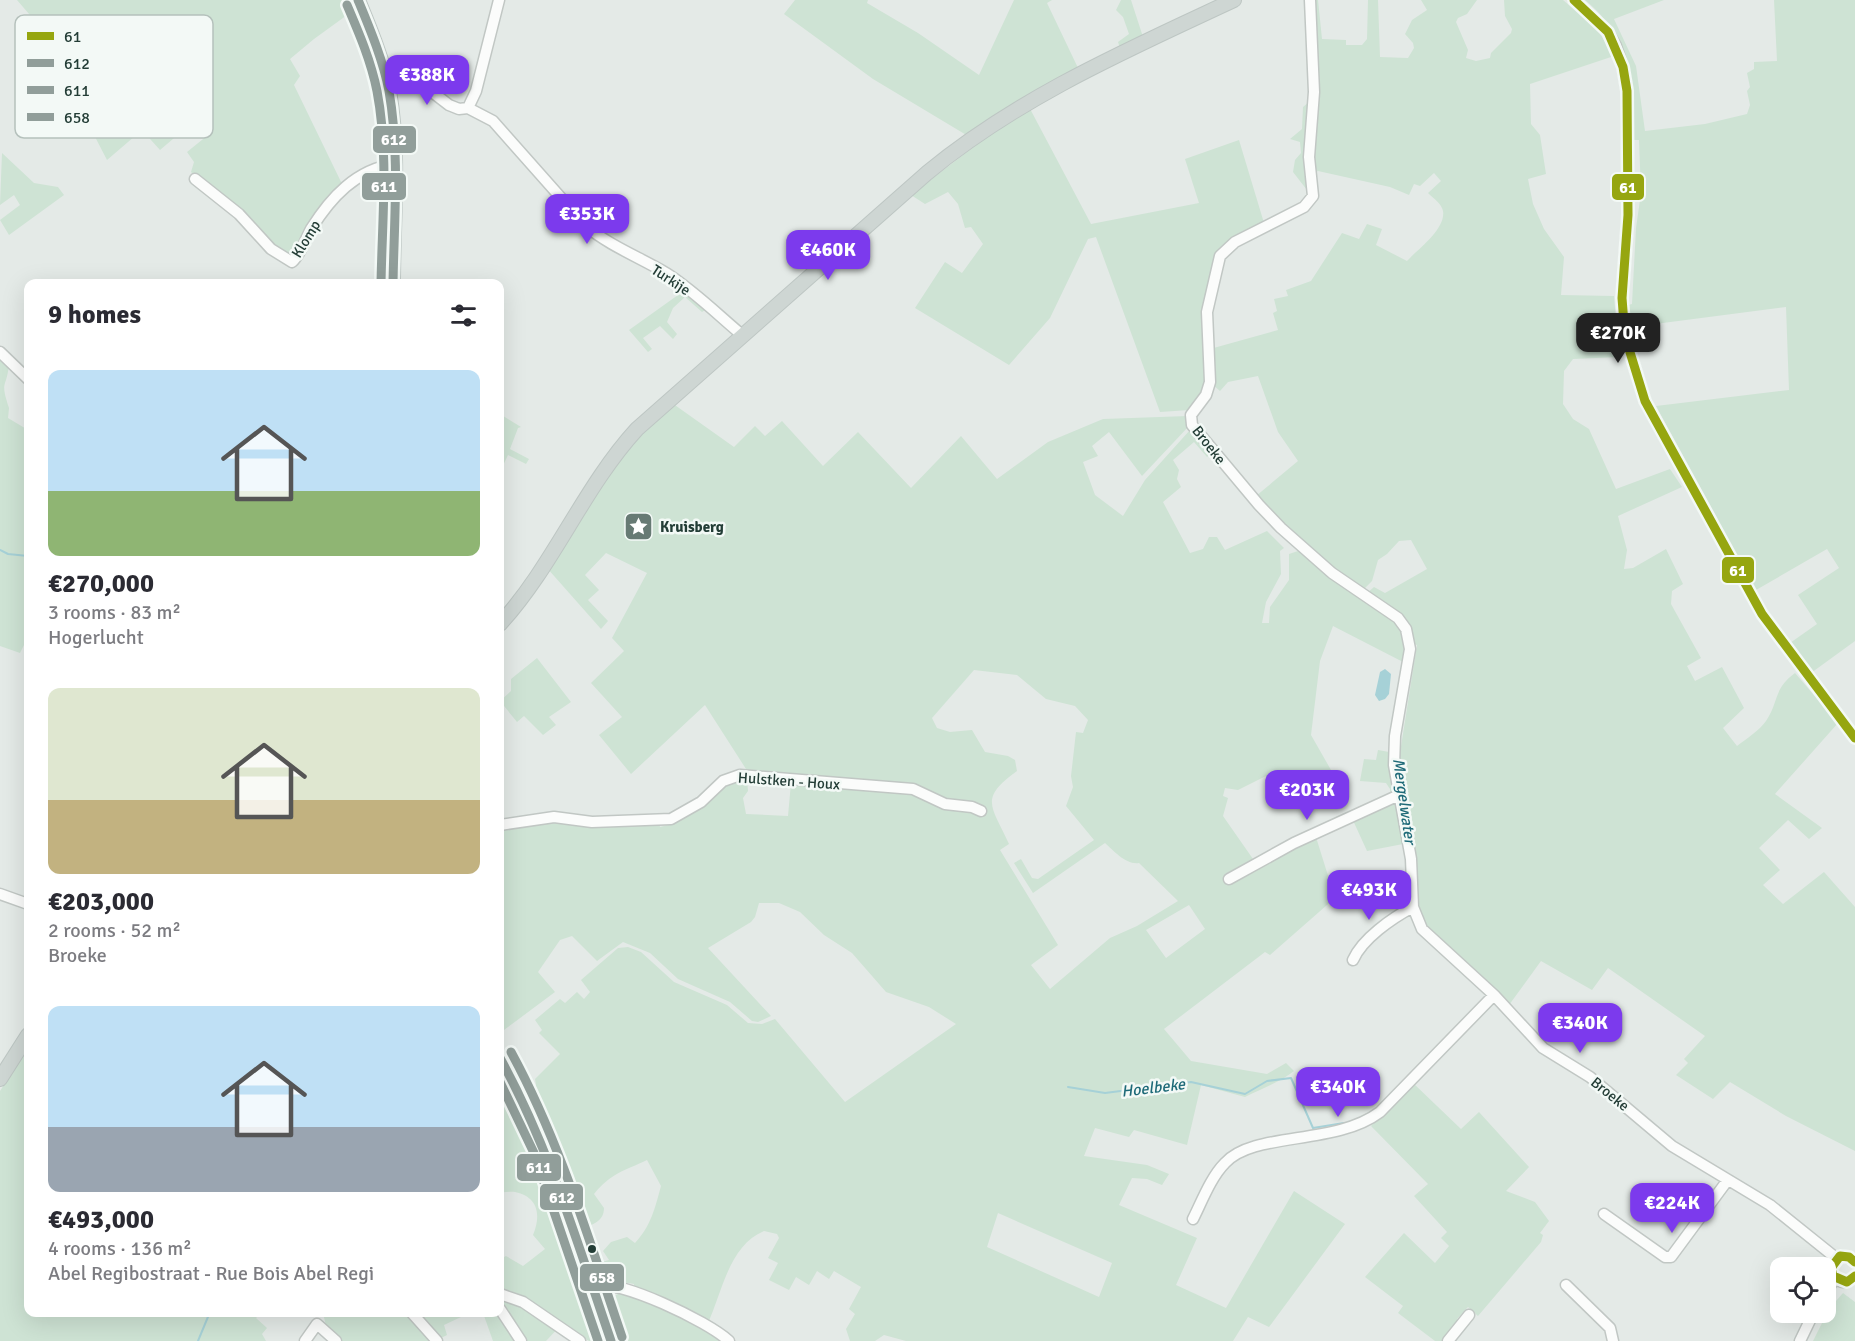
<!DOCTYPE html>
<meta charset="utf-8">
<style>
body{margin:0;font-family:Signika,sans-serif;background:#f7f7f7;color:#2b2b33;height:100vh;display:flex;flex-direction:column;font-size:22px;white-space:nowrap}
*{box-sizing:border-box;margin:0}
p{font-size:20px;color:#7c7c81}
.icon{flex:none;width:33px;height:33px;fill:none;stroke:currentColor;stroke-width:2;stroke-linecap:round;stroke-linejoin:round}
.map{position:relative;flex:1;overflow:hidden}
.drawer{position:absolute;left:24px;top:279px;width:480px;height:1038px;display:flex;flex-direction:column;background:#fff;border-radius:12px;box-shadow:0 6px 24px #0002}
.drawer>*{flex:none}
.tools{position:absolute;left:1770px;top:1257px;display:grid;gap:12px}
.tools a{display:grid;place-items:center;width:66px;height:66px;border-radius:12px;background:#fff;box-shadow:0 6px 24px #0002;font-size:30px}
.price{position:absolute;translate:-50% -51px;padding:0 14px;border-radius:12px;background:#7c3aed;color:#fff;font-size:20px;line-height:39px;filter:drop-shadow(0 2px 3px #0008)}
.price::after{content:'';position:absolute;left:50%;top:36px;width:18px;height:14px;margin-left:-9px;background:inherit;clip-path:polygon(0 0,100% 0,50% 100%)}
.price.selected{background:#222;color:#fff}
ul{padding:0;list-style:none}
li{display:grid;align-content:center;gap:12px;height:318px;padding:0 24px}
li span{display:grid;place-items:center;height:186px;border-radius:12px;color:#555}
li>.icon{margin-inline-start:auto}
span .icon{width:108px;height:108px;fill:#fffc;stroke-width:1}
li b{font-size:26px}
h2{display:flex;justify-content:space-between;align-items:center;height:72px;padding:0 24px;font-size:26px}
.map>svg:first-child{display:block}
.green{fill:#cee3d4;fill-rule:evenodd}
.water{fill:#a6d1d7}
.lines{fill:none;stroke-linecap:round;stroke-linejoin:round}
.stream{stroke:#a6d1d7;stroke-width:2}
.minor-casing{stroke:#c1c7c4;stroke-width:13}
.major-casing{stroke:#bdc6c3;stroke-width:16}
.minor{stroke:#fbfcfb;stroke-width:10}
.major{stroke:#ced6d3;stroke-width:14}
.bus-1-casing{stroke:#f3f9f6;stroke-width:14}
.bus-2-casing{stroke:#f3f9f6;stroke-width:14}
.bus-3-casing{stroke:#f3f9f6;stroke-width:14}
.bus-4-casing{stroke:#f3f9f6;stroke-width:14}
.bus-1{stroke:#96a610;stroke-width:9}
.bus-2{stroke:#919e9a;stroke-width:9}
.bus-3{stroke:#919e9a;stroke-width:9}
.bus-4{stroke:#919e9a;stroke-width:9}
.bus-dot{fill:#233d36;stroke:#f3f9f6;stroke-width:2}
.labels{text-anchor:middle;stroke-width:5;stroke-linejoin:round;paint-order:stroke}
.street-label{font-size:15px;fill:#233d36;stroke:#f3f9f6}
.poi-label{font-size:15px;font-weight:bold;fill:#233d36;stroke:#f3f9f6;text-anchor:start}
.water-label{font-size:16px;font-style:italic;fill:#1e6a78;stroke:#f3f9f6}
.key{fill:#f3f9f6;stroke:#b5c1bc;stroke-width:1.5}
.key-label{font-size:16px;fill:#233d36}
.line-badge{stroke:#f3f9f6;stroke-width:2}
.badge-label{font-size:16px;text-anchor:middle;font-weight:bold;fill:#fff}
</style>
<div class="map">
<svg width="1855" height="1341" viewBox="0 0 1855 1341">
<rect width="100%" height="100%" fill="#e4eae7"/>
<path class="green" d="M17,0H351L354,10L314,39L290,59L300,76L294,85L343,186L290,259L191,172L194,162L187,152L213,131L200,116L160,150L142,130L107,160L49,48L54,43Z
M795,0H868L867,3L918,33L979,75L1014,0H1052L1047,3L1079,70L968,136L873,79L784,14Z
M1121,0H1131L1143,37L1120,48L1118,42L1129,34L1123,17L1116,10Z
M1306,0H1318L1322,39L1346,40V45H1362L1367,39L1368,0H1378L1380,57L1408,58L1414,48L1413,43L1405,34L1412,20L1427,10L1421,0H1477L1467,14L1458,18L1456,22L1468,50L1466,58L1476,61L1490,58L1491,53L1511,33L1512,29L1505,16L1504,0H1563L1597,29L1614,56L1530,84L1531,124L1540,135L1546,174L1528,179L1533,204L1544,229L1564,257L1561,295L1614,296L1619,357L1573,359L1564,371L1563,404L1573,419L1589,429L1616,489L1670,469L1682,487L1618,516L1627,550L1624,569L1633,568L1666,549L1683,584L1672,591L1671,604L1701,658L1687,666L1695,681L1722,667L1744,708L1723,728L1737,746C1746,739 1760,730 1766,721C1779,702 1773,689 1795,673L1838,723L1775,794L1822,828L1809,839L1788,820L1759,848L1780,870L1763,885L1783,904L1824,872L1855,907V1151L1786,1116L1730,1082L1713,1099L1676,1075L1688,1063L1684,1059L1705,1036L1608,968L1592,990L1541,961L1509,1005L1427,929L1421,919L1403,844L1367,851L1351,816L1391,801L1390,789L1386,783L1360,781L1364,759L1376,760L1378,750L1389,752L1391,761L1399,759L1417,645L1413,644L1411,633L1366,594L1374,587L1385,593L1427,569L1411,540L1399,541L1387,554L1378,560L1372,581L1363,590L1323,561L1256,496L1298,461L1278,432L1258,376L1228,382L1220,391L1212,384L1210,349L1278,330L1273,313L1277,311L1274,299L1288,296L1286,290L1311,281L1342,233L1359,239L1367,224L1382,229L1376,245L1407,261C1418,249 1446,229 1443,211C1442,204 1433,198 1428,193L1441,181L1434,173L1420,186L1414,184L1409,195L1390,187L1318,171L1310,175L1312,190H1307L1293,172L1295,160L1301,153L1300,142L1290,139L1302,129L1303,107L1309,102Z
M1585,0H1664L1614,19L1636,66L1645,131L1705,124L1747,114L1750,105L1747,91L1750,87L1747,73L1754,69V62L1777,61L1774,0H1855V641L1811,673L1790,643L1817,624L1798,595L1839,568L1827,549L1756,590L1656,406L1789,390L1786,307L1632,327L1628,305L1632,304L1636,228L1641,193L1639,140H1634C1630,82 1633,40 1585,0Z
M1028,105L1091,224L1199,203L1185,159L1239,140L1264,223L1217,257L1205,389L1189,410L1160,412L1096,237L1088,239L1050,318L1009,365L915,308L945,262L962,273L983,244L971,227L965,228L958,204L948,192L925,204L911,195Z
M2,153L34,183L58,187L64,195L9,235L0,220L20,205L14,195L0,205Z
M685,290L707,309L702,312L685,297L673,308L667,322L677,334L673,339L660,326L643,338L652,349L648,352L629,330Z
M0,356L9,365C6,390 0,380 9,408L8,418L28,430V637L20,653L0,646Z
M672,403L734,447L755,426L765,436L782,421L823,466L858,432L911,488L961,436L997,479L1048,442L1103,419L1188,416L1189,426L1142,476L1109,432L1092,446L1098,456L1083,462L1095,495L1123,516L1145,480L1190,430L1211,454L1207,457L1194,442L1173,460L1179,470L1177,479L1181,487L1163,502L1190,553L1203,549L1209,537H1217L1225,550L1267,531L1284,548L1280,551L1281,574L1266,602L1262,623H1269L1270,607L1289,580V554L1301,550L1397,624L1404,635L1405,663L1333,626L1320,661L1311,735L1331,770L1300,773L1299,785L1291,786L1295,802L1286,804L1282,796L1276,797L1266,776L1238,790L1225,788L1223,796L1228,798L1223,816L1253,859L1225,874L1228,881L1315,834L1335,898L1270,955L1265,952L1164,1029L1191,1061L1267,1074L1286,1063L1294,1071C1280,1082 1261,1089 1245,1097L1201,1085L1187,1145L1134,1130L1129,1137L1095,1128L1084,1156L1147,1165L1169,1174L1162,1185L1147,1179L1132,1178L1119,1205L1197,1238L1176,1285L1226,1308L1294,1191L1345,1224L1269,1327L1248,1317L1233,1341H906L884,1335L875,1341H850L846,1329L855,1314L849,1309L861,1287L834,1271L829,1279L817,1271L809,1285L796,1277L789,1290L769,1280L778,1263L768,1258L779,1238L777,1234L764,1231C728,1246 722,1294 707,1325L723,1341H621L608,1299L622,1292L634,1293V1284L612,1280L597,1267L598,1263L609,1260L603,1251L611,1242L627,1237L635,1243C651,1226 655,1208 661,1186L647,1160C624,1171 611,1173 594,1194L604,1208C604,1221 593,1225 582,1228L531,1092L536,1085L535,1079L560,1054L539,1033L542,1030L535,1020L560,999L565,1003L577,992L584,999L590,992L581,980L618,948L628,947L641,952L674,982L727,1005L748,1023L762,1024L775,1019L845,1102L956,1024L929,1007L886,992L852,953L824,935L800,912L779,903H759L755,917L751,922L708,948L771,1016L758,1022L752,1021L730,1002L678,979L650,953L623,942L597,961L572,936L560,940L538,972L555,992L500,1033V827L553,819L659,822L660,827L676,823V820L718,789L747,776L746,769L705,705L631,774L599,735L622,717L591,683L624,651L612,638L647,573L606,553L585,575L599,590L588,600L608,621L601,629L547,568L633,439ZM974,670L1017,675L1046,699L1075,706L1088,720L1083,733L1076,732L1071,776L1073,787L1066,806L1094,840L1038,879L1032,878L1021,859L1014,863L1033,893L1105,843C1114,851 1126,865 1139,863L1178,901L1137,926L1110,938L1050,989L1031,965L1058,945L1000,850L1009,844C992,806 978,799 1017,771L1015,760L1008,756L985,752L972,730L950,732L937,728L932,718ZM747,780L791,783L788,816L746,814L743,798L748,791ZM1189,905L1205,929L1166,958L1146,930ZM998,1213L1112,1263L1099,1297L987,1247Z
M500,414L521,427L518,428L510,449L529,459L526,464L508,455L500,472Z
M537,658L571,702L549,717L556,725L543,735L524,716L517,722L500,701L511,691V679Z
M27,1049L28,1312L261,1313L256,1318L267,1328L262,1334L266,1341H0V1091Z
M500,1069L525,1118L598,1323L600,1335L595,1341H589L561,1325L546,1341H493L483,1313L461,1317L444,1325L447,1335L435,1341H341L326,1326L323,1313L500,1312V1259L506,1256L523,1266L545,1249L533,1235C541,1216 539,1197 515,1192C510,1191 504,1193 500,1192Z
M1413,1083L1461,1129L1479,1112L1529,1167L1506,1191L1535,1202L1549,1221L1540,1233L1543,1235L1541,1242L1478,1316L1468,1307L1457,1319L1458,1326L1444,1341H1435L1398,1313L1403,1306L1365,1277L1404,1233L1435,1263L1449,1246L1441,1238L1447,1232L1414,1196L1428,1184L1371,1126Z
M1843,1293L1855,1302V1341H1813L1829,1309Z"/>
<path class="water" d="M1385,669L1391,674L1389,694L1385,699L1379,701L1375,695L1380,672Z"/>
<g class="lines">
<path class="stream" d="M0,550L8,554L28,556
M1399,761L1410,826
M1068,1087L1105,1093L1191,1082L1245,1094L1267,1081L1291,1078L1313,1128L1344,1123
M198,1341L210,1312"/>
<defs>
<path id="minor" d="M1310,0L1314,92L1309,157L1313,196L1304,207L1235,242L1220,256L1207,312L1210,382L1206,395L1191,415L1192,425L1259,505L1281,528L1332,573L1398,618L1406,629L1410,649L1395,736L1394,765L1411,859L1413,907L1422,929L1494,995L1543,1048L1590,1077L1672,1146L1770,1205L1836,1258
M1574,0L1608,32L1616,46L1623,67L1627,91L1628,215L1622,298L1625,336L1645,401L1762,614L1855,738
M383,67H395L405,71L449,105L459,109L468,108L493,121L586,226C610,246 639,257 666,273C693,290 717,314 742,335
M468,108L476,91L499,0
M195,179L239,214L271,249L292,262C301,254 305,240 311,229C331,197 356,170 394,164
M0,352L28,379
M500,825L554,817L592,822L671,819L701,802L723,781L740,775L913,789L945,804L972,807L981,811
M1229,879L1294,843L1399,795
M0,894L28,904
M1353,960C1362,939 1392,918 1413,907
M1604,1214L1665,1257H1671L1727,1181
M1193,1219C1202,1201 1211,1177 1225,1163C1254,1131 1335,1146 1380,1112L1494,995
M1855,1262L1849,1257L1840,1256C1825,1264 1830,1283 1847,1282L1855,1276
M592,1285C620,1279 707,1321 729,1341
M1566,1285L1610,1328L1613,1341
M1826,1291L1835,1279
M500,1294L523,1302L580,1341
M500,1309L521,1341
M411,1312L437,1341
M317,1324L336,1341
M305,1341L317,1324
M1448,1341L1469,1315
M1800,1341L1814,1312"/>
<path id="major" d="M358,0C370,29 383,60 389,91C400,154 393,220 393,284
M500,624C554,565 583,488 637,429L927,173C1019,97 1127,50 1234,0
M500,1058L527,1107L545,1149L611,1341
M0,1079L28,1035"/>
</defs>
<use href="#minor" class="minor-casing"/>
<use href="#major" class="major-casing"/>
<use href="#minor" class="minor"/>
<use href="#major" class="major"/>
<defs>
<path id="bus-1" d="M1574,0L1608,32L1623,67L1627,91L1628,215L1622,298L1625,336L1645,401L1762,614L1855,738
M1855,1262L1849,1257L1840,1256L1831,1268L1833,1276L1847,1282L1855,1276"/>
<path id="bus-2" d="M358,0C370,29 383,60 389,91C400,154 394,220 393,284
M500,1058C549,1147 578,1245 611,1341"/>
<path id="bus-3" d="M347,5C359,33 371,61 377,91C389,154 382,220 381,284
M500,1082L534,1153L598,1341"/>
<path id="bus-4" d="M511,1052C560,1142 589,1240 622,1337"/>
</defs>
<use href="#bus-1" class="bus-1-casing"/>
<use href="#bus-2" class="bus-2-casing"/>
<use href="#bus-3" class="bus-3-casing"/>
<use href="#bus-4" class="bus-4-casing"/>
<use href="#bus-1" class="bus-1"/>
<use href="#bus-2" class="bus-2"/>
<use href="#bus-3" class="bus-3"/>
<use href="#bus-4" class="bus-4"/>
</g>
<defs>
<symbol id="sight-square" viewBox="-11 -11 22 22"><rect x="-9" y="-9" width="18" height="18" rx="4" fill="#677a74" stroke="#f3f9f6"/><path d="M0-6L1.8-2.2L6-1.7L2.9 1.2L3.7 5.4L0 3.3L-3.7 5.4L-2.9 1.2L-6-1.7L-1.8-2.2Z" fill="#fff"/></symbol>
</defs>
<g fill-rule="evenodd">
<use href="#sight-square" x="622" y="510" width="33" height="33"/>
</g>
<circle class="bus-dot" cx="592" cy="1249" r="5"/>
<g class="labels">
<g class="street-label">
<text transform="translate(306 239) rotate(-58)" y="5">Klomp</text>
<text transform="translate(671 280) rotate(33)" y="5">Turkije</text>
<text transform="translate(1209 445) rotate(52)" y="5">Broeke</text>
<text transform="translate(789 781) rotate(4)" y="5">Hulstken - Houx</text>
<text transform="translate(1610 1094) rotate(39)" y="5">Broeke</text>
</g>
<g class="poi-label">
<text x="660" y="532">Kruisberg</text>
</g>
<g class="water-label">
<text transform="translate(1405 801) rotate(82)" y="6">Mergelwater</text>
<text transform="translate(1153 1087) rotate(-7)" y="6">Hoelbeke</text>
</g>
</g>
<rect x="15" y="15" width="198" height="123" rx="9" class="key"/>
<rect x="27" y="32" width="27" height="8" fill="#96a610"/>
<rect x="27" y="59" width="27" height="8" fill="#919e9a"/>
<rect x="27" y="86" width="27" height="8" fill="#919e9a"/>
<rect x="27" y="113" width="27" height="8" fill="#919e9a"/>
<g class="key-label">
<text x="64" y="42">61</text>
<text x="64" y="69">612</text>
<text x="64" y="96">611</text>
<text x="64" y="123">658</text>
</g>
<g class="line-badge">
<rect x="372" y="125" width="45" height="29" rx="6" fill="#919e9a"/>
<rect x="361" y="172" width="46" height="29" rx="6" fill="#919e9a"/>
<rect x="1611" y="173" width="34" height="28" rx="6" fill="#96a610"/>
<rect x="1721" y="556" width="34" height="28" rx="6" fill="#96a610"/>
<rect x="516" y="1153" width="46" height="29" rx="6" fill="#919e9a"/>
<rect x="539" y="1183" width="45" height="28" rx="6" fill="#919e9a"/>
<rect x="579" y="1263" width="46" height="29" rx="6" fill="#919e9a"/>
</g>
<g class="badge-label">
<text x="394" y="145">612</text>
<text x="384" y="192">611</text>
<text x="1628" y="193">61</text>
<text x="1738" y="576">61</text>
<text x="539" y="1173">611</text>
<text x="562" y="1203">612</text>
<text x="602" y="1283">658</text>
</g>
</svg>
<div class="tools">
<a><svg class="icon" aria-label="locate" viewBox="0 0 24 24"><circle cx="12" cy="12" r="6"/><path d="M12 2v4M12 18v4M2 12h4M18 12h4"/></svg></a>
</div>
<b class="price" style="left:427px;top:106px">€388K</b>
<b class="price" style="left:587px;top:245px">€353K</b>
<b class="price" style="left:828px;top:281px">€460K</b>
<b class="price selected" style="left:1618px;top:364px">€270K</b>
<b class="price" style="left:1307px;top:821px">€203K</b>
<b class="price" style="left:1369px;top:921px">€493K</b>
<b class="price" style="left:1580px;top:1054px">€340K</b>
<b class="price" style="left:1338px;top:1118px">€340K</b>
<b class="price" style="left:1672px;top:1234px">€224K</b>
<section class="drawer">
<h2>9 homes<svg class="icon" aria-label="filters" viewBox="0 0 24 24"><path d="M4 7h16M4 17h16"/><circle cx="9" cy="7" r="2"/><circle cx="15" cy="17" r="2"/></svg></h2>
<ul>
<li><span style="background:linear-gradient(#bfe0f5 65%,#8fb573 0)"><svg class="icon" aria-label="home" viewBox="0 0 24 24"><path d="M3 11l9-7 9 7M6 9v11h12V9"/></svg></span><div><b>€270,000</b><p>3 rooms · 83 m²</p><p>Hogerlucht</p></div></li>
<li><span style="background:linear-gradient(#dfe7d0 60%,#c2b280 0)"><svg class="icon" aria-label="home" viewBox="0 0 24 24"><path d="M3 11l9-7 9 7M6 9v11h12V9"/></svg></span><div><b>€203,000</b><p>2 rooms · 52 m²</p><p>Broeke</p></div></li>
<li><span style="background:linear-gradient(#bfe0f5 65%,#9aa5b1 0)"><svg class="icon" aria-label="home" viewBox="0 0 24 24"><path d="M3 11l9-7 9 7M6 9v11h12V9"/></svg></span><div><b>€493,000</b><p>4 rooms · 136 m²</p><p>Abel Regibostraat - Rue Bois Abel Regi</p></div></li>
</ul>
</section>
</div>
